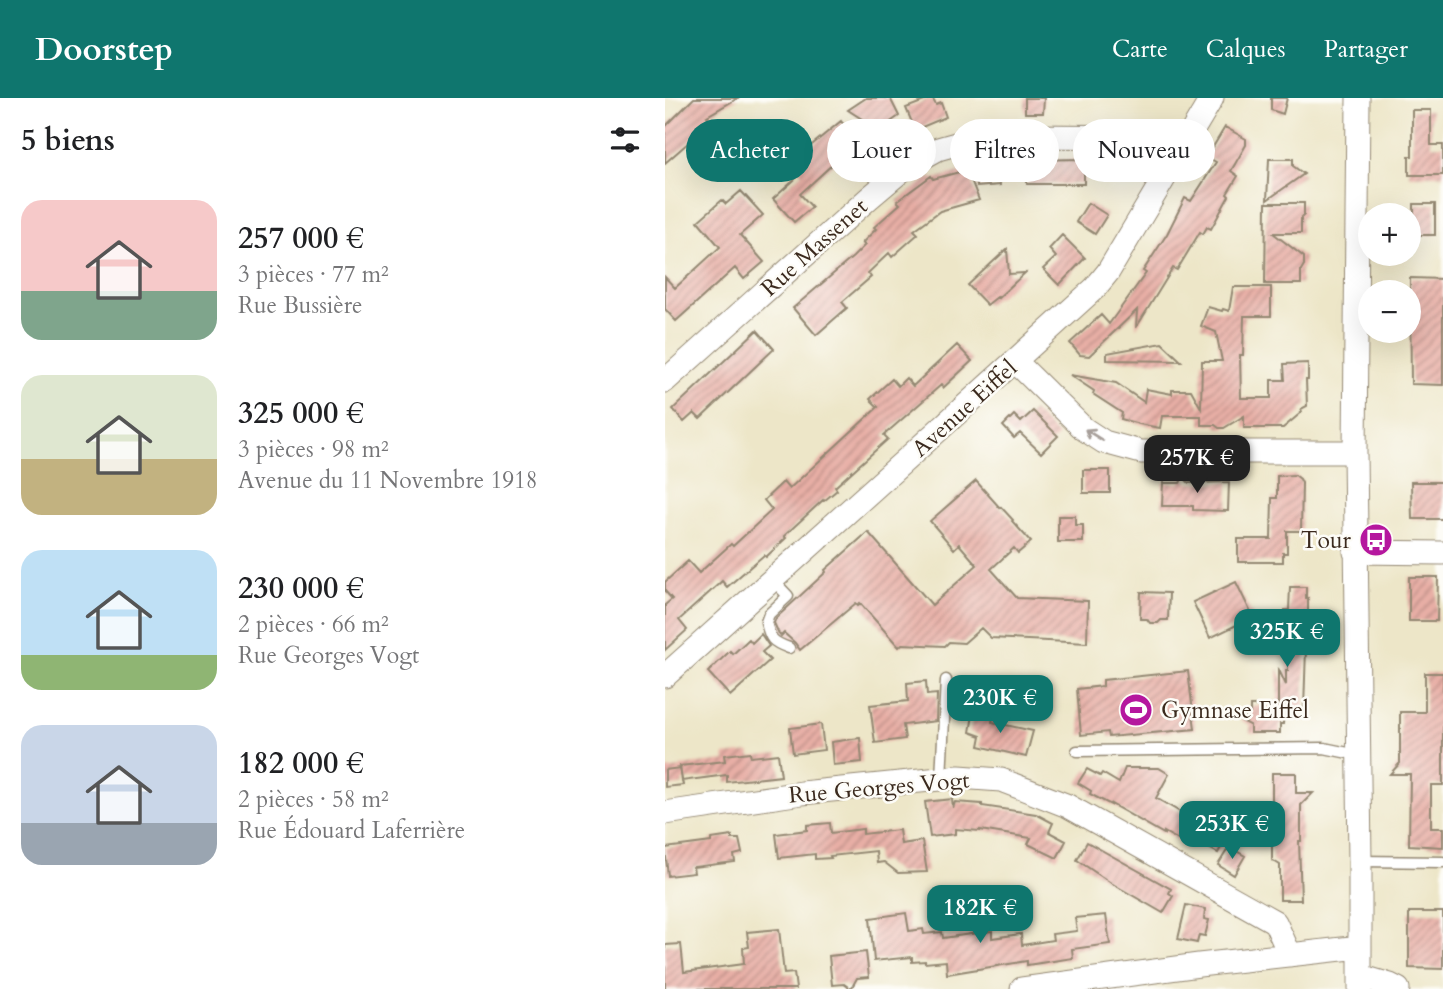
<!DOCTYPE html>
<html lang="fr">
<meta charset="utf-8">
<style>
body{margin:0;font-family:Cardo,serif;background:#f2f2f2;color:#202124;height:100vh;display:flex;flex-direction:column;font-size:26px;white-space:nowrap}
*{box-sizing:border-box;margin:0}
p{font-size:23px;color:#757577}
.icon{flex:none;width:38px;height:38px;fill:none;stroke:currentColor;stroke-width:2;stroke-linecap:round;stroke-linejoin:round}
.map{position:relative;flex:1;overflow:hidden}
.drawer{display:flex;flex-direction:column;background:#fff;width:665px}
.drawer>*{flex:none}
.banner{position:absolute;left:21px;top:21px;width:651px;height:63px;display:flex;gap:14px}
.fabs{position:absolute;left:693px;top:105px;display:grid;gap:14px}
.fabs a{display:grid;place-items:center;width:63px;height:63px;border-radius:50%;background:#fff;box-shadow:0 7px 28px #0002;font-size:35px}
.price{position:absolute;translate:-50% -60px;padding:0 16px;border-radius:14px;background:#0f766e;color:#fff;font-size:23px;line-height:46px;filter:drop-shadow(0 2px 4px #0008)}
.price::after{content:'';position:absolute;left:50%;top:42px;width:21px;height:16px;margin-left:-10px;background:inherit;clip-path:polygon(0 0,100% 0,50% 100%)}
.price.active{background:#222;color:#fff}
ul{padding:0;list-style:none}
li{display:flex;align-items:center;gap:21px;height:175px;padding:0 21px}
li span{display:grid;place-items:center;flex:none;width:196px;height:140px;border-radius:21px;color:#555}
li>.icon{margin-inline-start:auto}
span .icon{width:84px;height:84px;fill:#fffc;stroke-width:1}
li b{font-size:30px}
h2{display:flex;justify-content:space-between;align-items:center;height:84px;padding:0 21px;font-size:30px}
.tag{padding:0 24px;border-radius:32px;background:#fff;box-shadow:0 7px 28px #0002;font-size:24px;line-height:63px}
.tag.active{background:#0f766e;color:#fff}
header{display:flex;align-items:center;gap:42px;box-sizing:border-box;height:98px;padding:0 35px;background:#0f766e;color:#fff}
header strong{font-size:33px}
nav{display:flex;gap:38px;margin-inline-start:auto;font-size:24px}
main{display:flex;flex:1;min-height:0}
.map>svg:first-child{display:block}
.building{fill:url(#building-hatch)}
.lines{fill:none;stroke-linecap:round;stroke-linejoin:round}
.lane-casing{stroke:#948873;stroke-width:13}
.street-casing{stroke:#948873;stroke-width:25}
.lane{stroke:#fff;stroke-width:10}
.street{stroke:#fff;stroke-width:23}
.oneway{stroke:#a79f9a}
.labels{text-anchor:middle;stroke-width:5;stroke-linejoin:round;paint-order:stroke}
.street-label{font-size:23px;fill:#3b2a1e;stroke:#fdfcf7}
.poi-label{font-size:23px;fill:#3b2a1e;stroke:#fdfcf7;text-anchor:end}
</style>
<header>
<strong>Doorstep</strong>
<nav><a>Carte</a><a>Calques</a><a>Partager</a></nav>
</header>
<main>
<section class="drawer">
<h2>5 biens<svg class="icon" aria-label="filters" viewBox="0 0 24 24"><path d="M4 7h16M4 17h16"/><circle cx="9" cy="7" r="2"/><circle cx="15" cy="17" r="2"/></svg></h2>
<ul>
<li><span style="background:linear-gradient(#f6c9c9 65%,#7fa58c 0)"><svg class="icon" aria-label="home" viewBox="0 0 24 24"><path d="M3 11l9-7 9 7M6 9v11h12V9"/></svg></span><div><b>257 000 €</b><p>3 pièces · 77 m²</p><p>Rue Bussière</p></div></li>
<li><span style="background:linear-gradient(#dfe7d0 60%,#c2b280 0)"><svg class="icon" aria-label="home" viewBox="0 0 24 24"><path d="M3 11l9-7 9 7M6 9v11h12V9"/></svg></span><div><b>325 000 €</b><p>3 pièces · 98 m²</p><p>Avenue du 11 Novembre 1918</p></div></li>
<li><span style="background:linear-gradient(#bfe0f5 75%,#8fb573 0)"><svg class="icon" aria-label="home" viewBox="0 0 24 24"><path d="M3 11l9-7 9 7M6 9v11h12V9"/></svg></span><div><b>230 000 €</b><p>2 pièces · 66 m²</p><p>Rue Georges Vogt</p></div></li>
<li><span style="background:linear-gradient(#c9d6e8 70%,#9aa5b1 0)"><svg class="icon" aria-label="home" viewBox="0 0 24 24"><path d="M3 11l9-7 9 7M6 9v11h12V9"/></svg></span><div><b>182 000 €</b><p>2 pièces · 58 m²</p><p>Rue Édouard Laferrière</p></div></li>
</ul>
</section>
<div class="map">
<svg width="778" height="891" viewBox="0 0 778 891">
<defs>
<pattern id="building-hatch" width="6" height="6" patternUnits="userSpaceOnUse" patternTransform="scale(1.75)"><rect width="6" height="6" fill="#e8afa6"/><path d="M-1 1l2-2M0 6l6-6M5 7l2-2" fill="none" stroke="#bd8f87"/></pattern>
</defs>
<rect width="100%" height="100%" fill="#fdfcf7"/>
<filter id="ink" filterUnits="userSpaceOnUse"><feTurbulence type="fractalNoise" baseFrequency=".0143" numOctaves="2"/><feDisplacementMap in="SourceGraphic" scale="14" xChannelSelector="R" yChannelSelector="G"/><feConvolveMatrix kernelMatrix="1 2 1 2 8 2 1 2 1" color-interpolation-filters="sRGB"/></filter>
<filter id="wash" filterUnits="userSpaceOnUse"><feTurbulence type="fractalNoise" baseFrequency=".00686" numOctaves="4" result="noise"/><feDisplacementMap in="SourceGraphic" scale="28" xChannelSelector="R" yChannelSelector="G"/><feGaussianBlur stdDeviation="1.57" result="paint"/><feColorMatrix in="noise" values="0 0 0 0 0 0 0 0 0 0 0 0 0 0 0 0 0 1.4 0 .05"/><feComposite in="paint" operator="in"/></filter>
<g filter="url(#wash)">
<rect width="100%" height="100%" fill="#ede6c8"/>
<g id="blocks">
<path class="building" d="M29,0H73L42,18L47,24L0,65V29Z
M201,0H225L234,18L214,32L183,12Z
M267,0L271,7L276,5L281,19L250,32L241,10Z
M360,0H379L378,15H360Z
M606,0H622L618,16L606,12Z
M747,12H766V47H778V77H744V58H747Z
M176,23L196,48L184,57L181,54L135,96L147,109L129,124L108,101L137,75L123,61L138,47L142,51Z
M560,29L581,41V47L566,73L573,78L562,96L564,98L546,131L542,129L538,136L535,134L512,172L508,170L471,230L472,212L424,258L415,257L405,245L436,217L444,226L481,175L478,173L502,136L520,100L526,103L551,64L542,59Z
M419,61V86H362V62Z
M604,61H628V68L639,76L602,102Z
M333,65L335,87L312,89L311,67Z
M302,72L314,102L275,113L249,132L253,136L227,159L224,155L203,175L206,179L177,204L182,210L151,237L128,210L188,159L200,147L197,145L211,131L209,129L235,106L232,103L266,78L268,81Z
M76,93L98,117L75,137L99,164L79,181L70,170L11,223L0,211V179L10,190L55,149L33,123L57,102L61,106Z
M423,105L442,117L430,136L411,124Z
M601,105H639V117L636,120V135H608L639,159V167L636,172V186H600Z
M749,106H770V137H749Z
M397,137L420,160L394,187L378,171L391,159L384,151Z
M342,151L344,176L360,175L333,200L332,199L322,207L303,187Z
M745,180L778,181V287L746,286Z
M568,189H606V218H579L578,257H575L576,300H606V282H620L619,266L643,265V282H641L642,308L636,311L637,314L618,330H579V318L559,330H554L550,327H536V318H497L495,330L474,326L456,321L457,315L428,296L429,293L405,277L451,285L479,304L481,291L507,296V292H526L536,310L537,263H557L551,234L536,228L543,209L557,213L558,211L564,213Z
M92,232L109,251L35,321L29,315L19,324L8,311Z
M497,245L516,263L442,262V255Z
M292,247L307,263L278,290L276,287L219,337L223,341L170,389L172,392L159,403L158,402L119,438L121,440L101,459L99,457L62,489L57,483L14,522L22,532L0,552V507L7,501L0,493V484L23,463L34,475L66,446L68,448L107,412L99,402L118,384L124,391L213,309L205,301L227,281L233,288L241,280L248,288Z
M368,313L393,338L376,355L355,335L349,340L338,328L349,317L356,324Z
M418,372H445V395H418Z
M630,377L635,381L637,385L636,433H622V455H618V464H573V441H606L607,400H612V378Z
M518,379L524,385L564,384L563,413L528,412V408H497L498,385H515Z
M311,383L335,410L336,409L348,422L347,423L366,444L353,455L349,450L326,471L352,500L423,503L422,545L326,540L316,530L299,545L284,544L280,548L237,546L234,549L195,505L193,507L191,505L135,552L130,545L119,535L116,538L114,536L109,525L111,520L161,474L160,472L203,434L267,507L312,467L294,446L289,451L265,423Z
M746,384H778V421H747Z
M393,418H410V427H418V444H393Z
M744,479H773L772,523H744Z
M571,484L588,519L545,540L528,504Z
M625,489H641V500H643V550H641L639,611H619L618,626H615V635H585V627L575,622L585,616V608H613V570L621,587V572H623V538H620V512H624Z
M476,494L504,495L503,522H496L493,525H485L482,521H475Z
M96,536L104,548L97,554L105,562L65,598L43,574L65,553L68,556L84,541L87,545Z
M523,573L530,631L444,639L443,634L416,637L412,591L438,588V582Z
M760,575H778V687H766V730H778V749L744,747L745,676H725L735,665V614H760Z
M261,583L262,597L272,596L271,623L238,627L240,641L210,645L205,607L243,603L242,585Z
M312,611L329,614L327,624L368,633L361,659L314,648L316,638L305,634L308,617H311Z
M156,626L159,652L128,656L125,630Z
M195,640L197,664L168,667L166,644Z
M85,654L86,659L113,656L116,678L62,684V677L17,683L15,668L60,663L59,657Z
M15,670L18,687L0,689V672Z
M460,670H494L504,676L491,700L522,718L524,716L539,726L551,706L571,718L560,736L562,738L553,755L530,742L526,749L499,734V736L446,706V707L425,696L426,693L413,685L422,671L435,678L437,675L454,685Z
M607,675H631V695H648L636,707V743H634L636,802H615V767L607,762Z
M287,701L288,710L290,704L317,706V708L371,716L388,725L384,734L401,743L392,760L363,746L366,740L315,732V733L290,731V736L265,739L260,704Z
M165,725L166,735L198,731V736L234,732L236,746L257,743L262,774L233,775L219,764L212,765L211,753L165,758L166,760L150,761V756L114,760L111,736L142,732V727Z
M67,738V741H74L77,755L69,757L70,764L28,769L29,775L3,778L0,750L46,744V741Z
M422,744L506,791L504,795L508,798L498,815L446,785L412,762Z
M564,749L580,758L569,777L553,767Z
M521,807L540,811L539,821L544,822L540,838L534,837L532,845L513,841Z
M744,814H778V871L744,870Z
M241,815L244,833L258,831L259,836L277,834L278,840L327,833V840L356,836L357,847L388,842L387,836L412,833L410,820L441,817L445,846L407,851L408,860L362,867V863L282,876L281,863L260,865V863L247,864V859L209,863L205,820Z
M114,831L119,876L129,875L131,891H0V847L16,846L19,874L79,866L78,850L84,849L82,834Z
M201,854L204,879L192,880L186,891L179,886L167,887L164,858Z"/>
</g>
</g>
<g filter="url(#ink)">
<use href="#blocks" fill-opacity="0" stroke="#948873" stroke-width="2"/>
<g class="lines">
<defs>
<path id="lane" d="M107,481L123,498L104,516L101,524C105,541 107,544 124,550
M412,653L659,650L693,657
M276,680L281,582
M695,763L778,764"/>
<path id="street" d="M693,0L690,354L695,763V891
M350,263L419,331L439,344L476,354H690
M0,283L204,100L242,68L273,51L305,42L352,38L524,39
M690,454L778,455
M0,578L245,358L430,190L443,174L547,0
M0,715L137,695L294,679L336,682L403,708L610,824L625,857
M695,878L725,887L733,891
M357,891L534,867L695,849"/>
</defs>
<use href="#lane" class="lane-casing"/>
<use href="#street" class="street-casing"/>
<use href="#lane" class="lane"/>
<use href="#street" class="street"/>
</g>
<defs><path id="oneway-shaft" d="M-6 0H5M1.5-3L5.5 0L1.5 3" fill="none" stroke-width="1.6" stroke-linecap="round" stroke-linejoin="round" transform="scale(1.75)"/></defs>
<use class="oneway" href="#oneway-shaft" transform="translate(429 337) rotate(-148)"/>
</g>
<defs>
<symbol id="bus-disc" viewBox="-11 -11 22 22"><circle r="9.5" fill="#b5179e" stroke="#fdfcf7"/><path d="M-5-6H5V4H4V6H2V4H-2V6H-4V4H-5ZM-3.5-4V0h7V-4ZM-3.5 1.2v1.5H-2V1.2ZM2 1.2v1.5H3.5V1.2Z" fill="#fff"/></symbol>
<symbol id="stadium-disc" viewBox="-11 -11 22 22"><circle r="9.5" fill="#b5179e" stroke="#fdfcf7"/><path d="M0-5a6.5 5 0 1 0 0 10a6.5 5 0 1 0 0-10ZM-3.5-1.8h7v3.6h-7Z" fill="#fff"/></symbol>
</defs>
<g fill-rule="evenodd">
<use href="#bus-disc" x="692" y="423" width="38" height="38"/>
<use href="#stadium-disc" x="452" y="593" width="38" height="38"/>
</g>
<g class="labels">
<g class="street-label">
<text transform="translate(149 149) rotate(-42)" y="8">Rue Massenet</text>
<text transform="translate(299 310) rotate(-42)" y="8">Avenue Eiffel</text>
<text transform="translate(214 689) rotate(-5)" y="8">Rue Georges Vogt</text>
</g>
<g class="poi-label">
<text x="686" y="450">Tour</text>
<text x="496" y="620" text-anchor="start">Gymnase Eiffel</text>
</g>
</g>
</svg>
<div class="fabs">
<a>+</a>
<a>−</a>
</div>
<b class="price active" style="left:532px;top:397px">257K €</b>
<b class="price" style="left:622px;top:571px">325K €</b>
<b class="price" style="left:335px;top:637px">230K €</b>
<b class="price" style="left:567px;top:763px">253K €</b>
<b class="price" style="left:315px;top:847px">182K €</b>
<div class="banner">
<a class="tag active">Acheter</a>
<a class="tag">Louer</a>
<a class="tag">Filtres</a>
<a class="tag">Nouveau</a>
</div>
</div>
</main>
